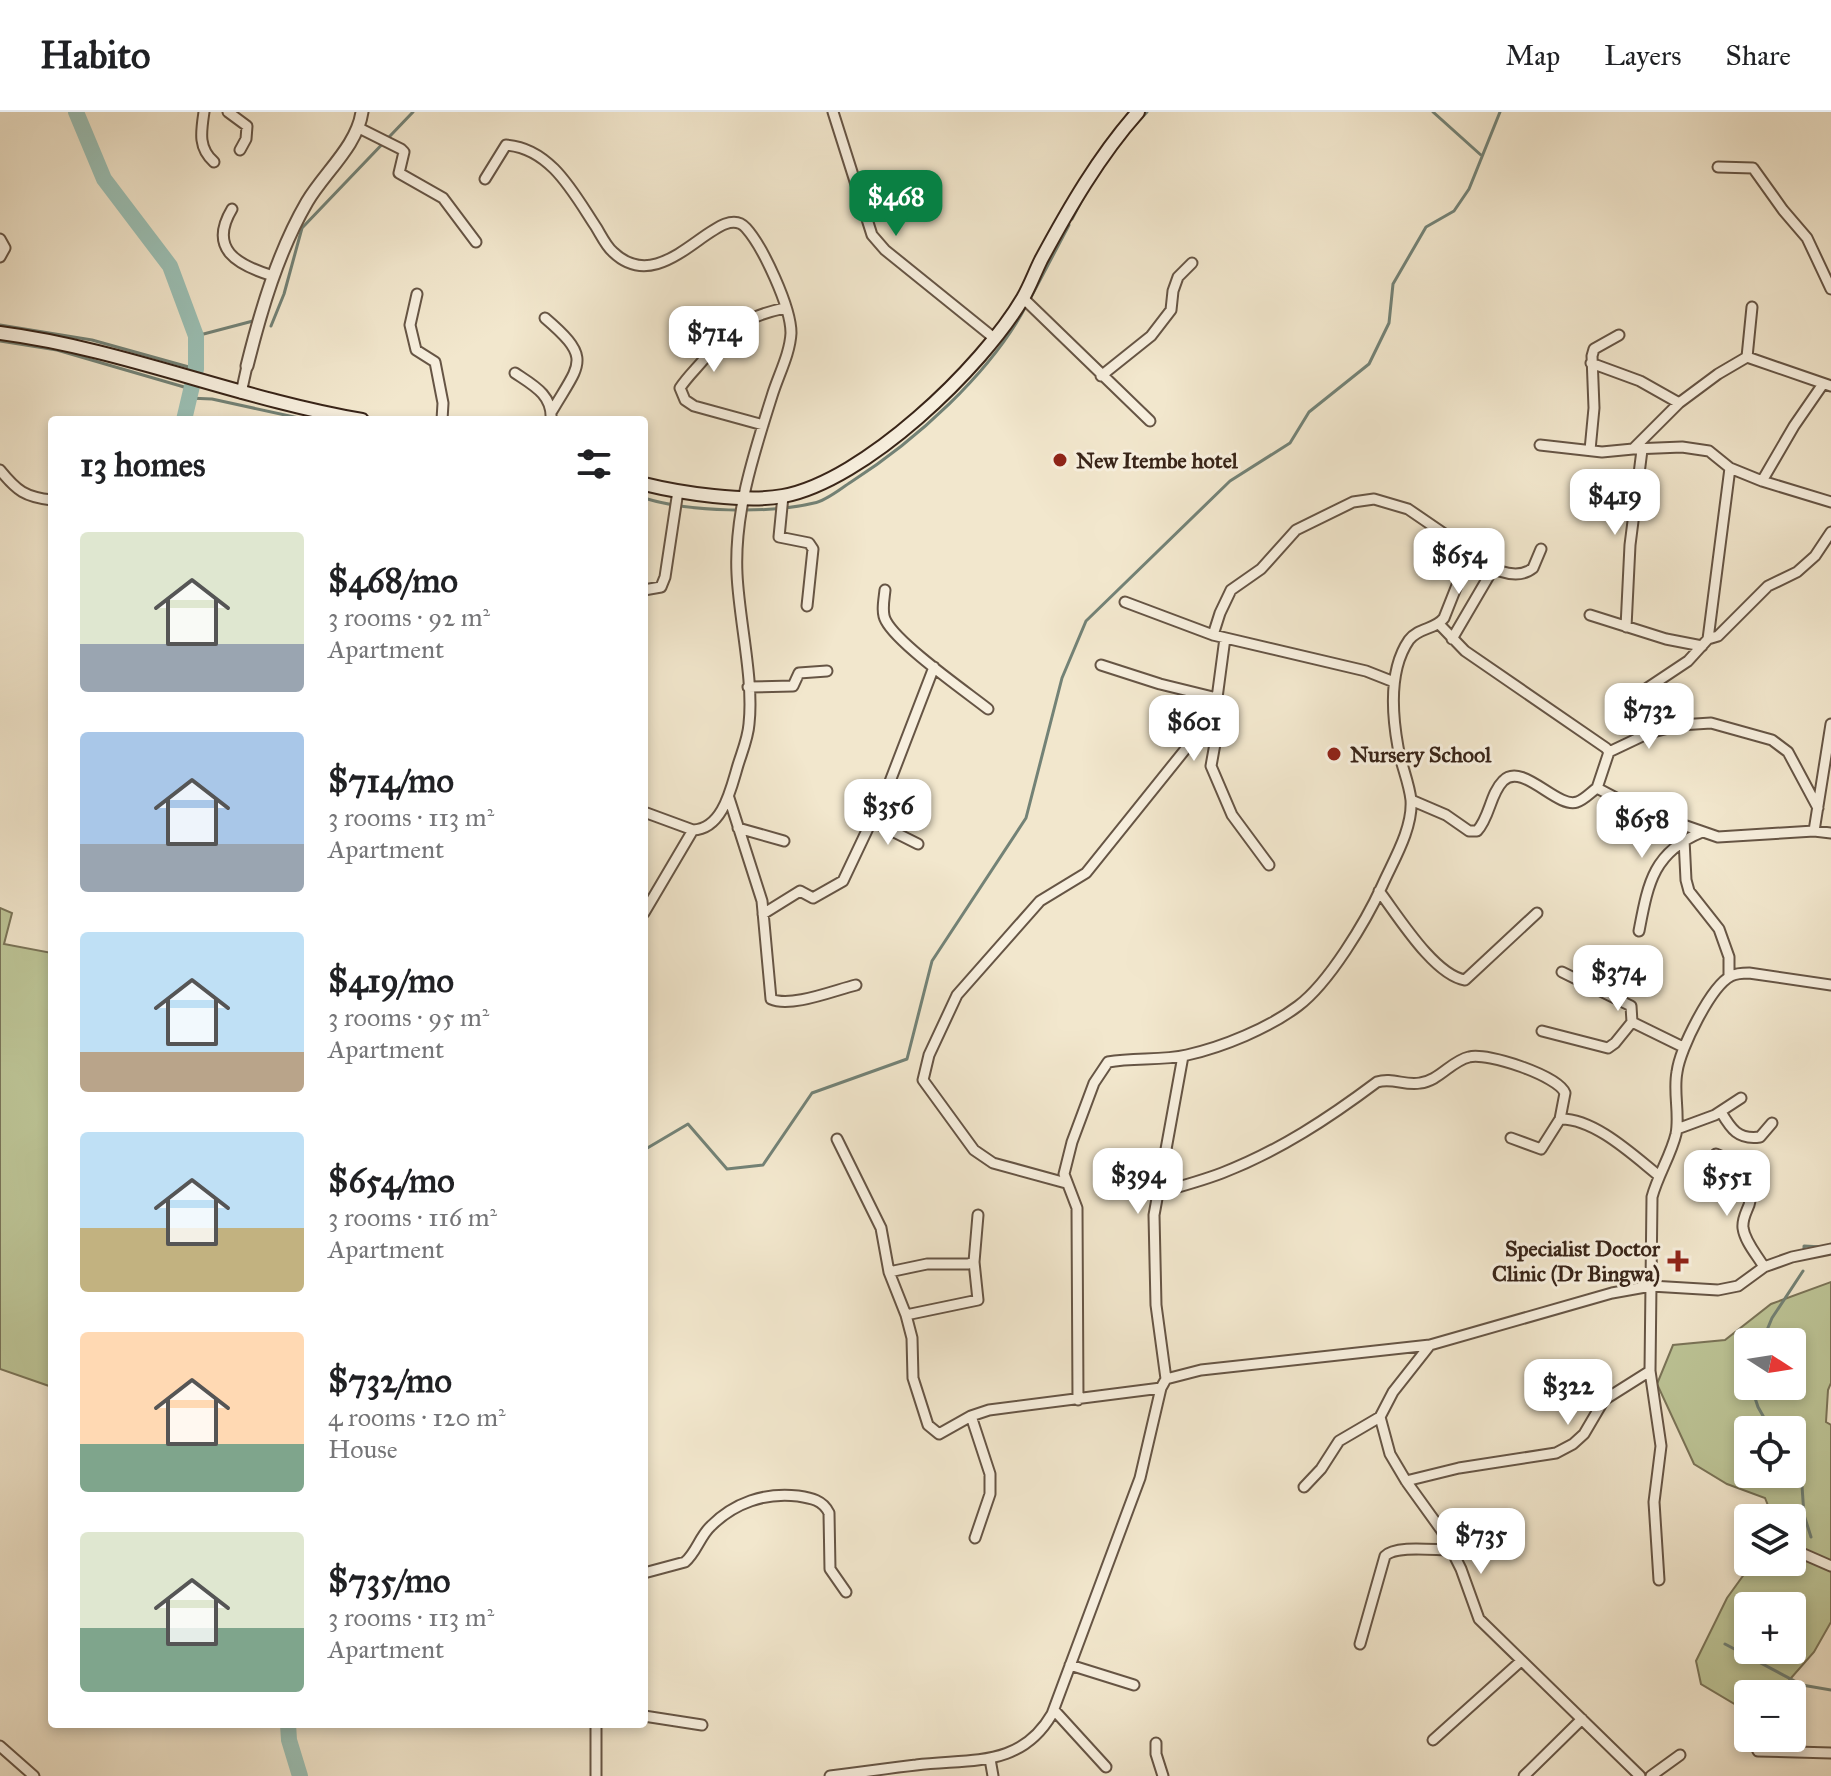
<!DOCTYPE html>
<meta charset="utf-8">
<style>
body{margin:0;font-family:"IM FELL Great Primer",serif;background:#f6f6f6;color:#202124;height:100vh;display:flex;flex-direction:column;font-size:30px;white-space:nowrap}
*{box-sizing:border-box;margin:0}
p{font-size:26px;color:#757577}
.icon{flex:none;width:44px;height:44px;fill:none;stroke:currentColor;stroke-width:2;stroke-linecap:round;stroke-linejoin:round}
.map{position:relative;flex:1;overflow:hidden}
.panel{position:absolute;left:48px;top:304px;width:600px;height:1312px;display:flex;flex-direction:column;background:#fff;border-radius:8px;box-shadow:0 4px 12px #0003}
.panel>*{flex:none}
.needle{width:52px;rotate:102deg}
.tools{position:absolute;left:1734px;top:1216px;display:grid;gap:16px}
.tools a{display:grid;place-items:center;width:72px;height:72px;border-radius:8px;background:#fff;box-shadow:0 4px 12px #0003;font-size:40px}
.price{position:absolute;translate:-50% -68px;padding:0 18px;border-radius:16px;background:#fff;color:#222;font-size:26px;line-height:52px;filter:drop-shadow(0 2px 4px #0008)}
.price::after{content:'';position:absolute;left:50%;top:48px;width:24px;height:18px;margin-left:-12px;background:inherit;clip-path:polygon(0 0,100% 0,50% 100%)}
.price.selected{background:#0b8043;color:#fff}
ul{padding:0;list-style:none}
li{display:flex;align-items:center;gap:24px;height:200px;padding:0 32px}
li span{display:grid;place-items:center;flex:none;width:224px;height:160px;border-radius:8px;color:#555}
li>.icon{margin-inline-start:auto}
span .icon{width:96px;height:96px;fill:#fffc;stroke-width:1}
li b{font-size:34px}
h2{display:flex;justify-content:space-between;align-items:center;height:96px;padding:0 32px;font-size:34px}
header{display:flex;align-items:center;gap:48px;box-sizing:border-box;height:112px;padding:0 40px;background:#fff;border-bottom:2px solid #e0e0e0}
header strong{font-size:38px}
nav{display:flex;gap:44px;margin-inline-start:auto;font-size:28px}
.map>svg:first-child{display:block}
.green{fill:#bdc597;stroke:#7a7458;stroke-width:2;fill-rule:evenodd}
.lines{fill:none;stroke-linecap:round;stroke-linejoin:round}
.stream{stroke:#738276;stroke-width:3}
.river{stroke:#9bc0b5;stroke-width:16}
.minor-casing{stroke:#665545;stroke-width:13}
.tertiary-casing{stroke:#665545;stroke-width:15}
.secondary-casing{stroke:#382418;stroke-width:16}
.minor{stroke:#f7efde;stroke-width:9}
.tertiary{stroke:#f7efde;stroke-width:11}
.secondary{stroke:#f7efde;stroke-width:12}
.poi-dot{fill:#8f2418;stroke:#f7efde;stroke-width:3}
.labels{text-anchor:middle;stroke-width:6;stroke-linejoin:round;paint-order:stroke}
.poi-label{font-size:22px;font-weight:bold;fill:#382418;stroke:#f7efde;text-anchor:start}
</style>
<header>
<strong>Habito</strong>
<nav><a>Map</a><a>Layers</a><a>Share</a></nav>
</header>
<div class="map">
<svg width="1831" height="1664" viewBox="0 0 1831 1664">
<rect width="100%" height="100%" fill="#f2e7cd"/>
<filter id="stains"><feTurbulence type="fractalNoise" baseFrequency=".0025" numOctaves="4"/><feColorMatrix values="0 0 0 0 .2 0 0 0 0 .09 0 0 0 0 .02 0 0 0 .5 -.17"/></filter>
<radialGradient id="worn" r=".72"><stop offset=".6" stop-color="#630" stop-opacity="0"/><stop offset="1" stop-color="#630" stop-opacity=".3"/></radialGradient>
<path class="green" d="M0,796L12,801L4,832L52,841V1275L0,1257Z
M1831,1170V1271L1828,1278L1826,1310L1831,1313V1510L1814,1540L1777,1582H1748V1600L1701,1572L1696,1549L1727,1486L1753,1450H1792V1406H1773L1765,1386L1727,1372L1694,1352L1657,1272L1673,1233L1725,1228L1771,1192ZM1748,1230H1792V1274H1748ZM1748,1318H1792V1362H1748ZM1748,1494H1792V1538H1748Z"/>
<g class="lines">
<path class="stream" d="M1433,0L1482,44
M1134,14L1147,0
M1072,107L1083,86
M1030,187L1069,113
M0,213L92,228L196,257
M271,214L284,182L302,116L413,0
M196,224L253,209
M0,229L57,238L191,277
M188,286L212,287L308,308
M644,386C688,400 769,402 814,391C826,389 840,377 851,370C915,329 990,262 1026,194
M644,1038L688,1012L727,1057L763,1053L812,981L907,947L932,849L1026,706L1062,566L1086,509L1230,369L1290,331L1309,300L1369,252L1389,211L1393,172L1426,115L1454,99L1469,77L1500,0
M1804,1140V1134L1823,1135
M1762,1230L1772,1206L1803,1159
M1751,1274L1758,1295L1771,1318
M1792,1356L1802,1374L1804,1403L1811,1425
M1725,1532L1802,1573L1831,1578"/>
<path class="river" d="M76,0L104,67L170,154L196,224V257L184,308
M288,1612L289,1628L300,1664"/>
<defs>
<path id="minor" d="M204,0C201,20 198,36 214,50
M228,0L247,14L246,27L240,38
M833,0L872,123L885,138L994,226
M359,16L401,37L404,40L399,61L443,86L476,130
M1718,55L1753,56L1783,98L1807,126L1831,177
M485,67L506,33C551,36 574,82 596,115C601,123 606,134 613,140C665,190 719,85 746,116C763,135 791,195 791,221C790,242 778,264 772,284C754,341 734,401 737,462C739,508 754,567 749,612C748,626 742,640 738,653C731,676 723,717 693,718L644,700
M232,97C208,137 237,153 273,164
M0,127L5,136L0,145
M417,182L410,213L416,238L435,250L443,291L442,308
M1023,186L1150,309
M1752,195L1747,245L1831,274
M545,206C593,247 580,251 552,299
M1591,251L1640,269L1679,291
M515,261C533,273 553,283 551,308
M1101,264L1151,224L1171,198L1173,179L1178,165L1192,151
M241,281L247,254
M763,313L694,294L685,288L680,276C687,265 697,256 705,246C730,216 747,204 785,196
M1540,333L1602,340L1633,337L1679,291L1718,262L1747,245
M1633,337L1682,335L1709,339L1730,356L1762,369L1831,390
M1590,338L1594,296L1592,244L1594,237L1619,223
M0,358C17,379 25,385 52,388
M1762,369L1794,314L1823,272
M783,384L779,425L809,431L813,437L807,494
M1469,443C1485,454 1515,471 1533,456L1541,437
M644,478L661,475L665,465L678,379
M885,478C884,488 881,501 886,509C898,532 965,579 988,597
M1125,490L1213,523L1366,559L1394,570
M1590,503L1666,527L1702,534
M1439,512L1465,539L1606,636L1609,640L1597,676L1637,697L1718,725L1814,719L1831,721
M1626,515L1630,433L1642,338
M1225,526L1217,586L1218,615L1211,654L1232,703L1269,753
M1452,527L1493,457
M1708,527L1718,524L1768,474L1797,460L1815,444L1831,420
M1101,553L1160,572L1217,586
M748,575L793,574L799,561L827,559
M1625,591L1688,549L1708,527L1730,356
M1609,640L1649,621L1680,613L1711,611L1772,628L1788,640L1818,696
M729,686L762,789L771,887C791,896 835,878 856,873
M1411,688L1446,703L1469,719H1477C1490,705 1490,682 1503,669C1522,649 1557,697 1577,690C1584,688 1591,680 1597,676
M872,709L918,732
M738,716L784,729
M1814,719L1831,612
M1684,727L1686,768L1689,779L1719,817L1729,845V865
M1379,779C1398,804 1434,863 1465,868L1537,801
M644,801L693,718
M763,802L800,779L813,786L843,769L889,672L934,555
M1639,819C1648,772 1653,740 1702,720
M1562,860L1631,894L1632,910
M1542,919L1608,936L1615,931L1632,910L1683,935
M1721,1000C1731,1017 1738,1028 1760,1025L1772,1011
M1677,1017L1715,1003L1741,986
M1511,1026L1541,1037L1560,1007C1594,1006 1633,1043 1658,1063
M837,1027L881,1116L889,1160L906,1203L912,1226L913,1266L928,1313L939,1322L971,1304L989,1298L1161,1276
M1716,1042C1738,1050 1758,1065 1749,1093C1746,1101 1742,1107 1743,1116C1745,1130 1757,1143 1764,1155
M1066,1071L993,1051L974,1038L923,968L929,943L957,883L1040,789L1086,761L1188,634L1218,615
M1157,1081C1179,1075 1201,1069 1222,1061C1279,1039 1329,1006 1377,970C1392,965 1405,974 1420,971C1439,969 1451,949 1469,945C1488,940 1558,964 1565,981L1560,1007
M889,1160L927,1152H968L974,1150L978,1103
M906,1203L978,1188L974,1150
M1430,1233L1393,1280L1380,1305L1390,1342L1406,1369L1442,1419L1461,1457L1479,1507L1640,1664
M1650,1259L1661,1334L1654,1390L1659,1468
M1166,1267L1201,1258L1430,1233L1612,1181L1651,1174L1718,1178L1738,1174L1764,1155L1792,1145L1831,1137
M1078,1288L1077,1096L1064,1062L1072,1030L1094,971L1108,950C1134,945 1161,949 1187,943C1223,935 1269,916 1298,894C1329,871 1366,809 1382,774C1393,749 1413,717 1411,688C1409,670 1401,653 1398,635C1392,602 1389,557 1409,528C1419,515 1435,518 1444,506L1469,443L1465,436L1408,397L1374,387L1353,390L1296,418L1261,457L1231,478L1220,501L1213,523
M971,1304L990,1362V1382L975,1426
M1406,1369L1459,1356L1556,1341L1573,1332L1584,1322L1604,1288L1650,1259L1652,1085C1658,1063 1671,1043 1676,1022C1680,1002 1673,980 1677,960C1680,937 1711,874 1731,864C1737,861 1743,861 1749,861L1831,873
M1304,1375L1321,1357L1339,1329L1380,1305
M1792,1437L1831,1454
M644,1461L685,1450C696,1441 700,1424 711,1414C734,1391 765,1380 798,1384C811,1386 823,1388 829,1401L830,1457L846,1480
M1360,1532L1385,1444C1395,1433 1433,1438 1450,1438
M1070,1553L1134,1573
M1744,1587L1748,1606
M1054,1598L1106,1655
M644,1604L702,1613
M596,1612V1664
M1752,1626L1758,1639L1831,1641
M1433,1628L1521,1549
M1156,1631V1642L1163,1664
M0,1634L34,1664
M990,1647L993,1664
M830,1664C859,1661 887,1656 916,1653C970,1646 1020,1657 1052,1602L1140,1366L1161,1276L1166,1267L1156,1193L1154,1103L1183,944
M1524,1664L1582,1607
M1651,1664L1680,1643"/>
<path id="tertiary" d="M247,254C261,198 278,140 307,90C324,61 357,34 362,0"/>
<path id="secondary" d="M0,221C123,237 239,287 362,308
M644,372C680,381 747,391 783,384C864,369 982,256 1023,186C1030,174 1035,160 1041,148C1069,96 1099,44 1138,0"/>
</defs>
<use href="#minor" class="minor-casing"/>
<use href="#tertiary" class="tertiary-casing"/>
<use href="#secondary" class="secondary-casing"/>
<use href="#minor" class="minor"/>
<use href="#tertiary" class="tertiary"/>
<use href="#secondary" class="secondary"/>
</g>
<g class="poi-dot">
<circle cx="1060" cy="348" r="8"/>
<circle cx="1334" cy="642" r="8"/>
<path d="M1674 1137h8v8h8v8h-8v8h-8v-8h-8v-8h8z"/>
</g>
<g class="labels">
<g class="poi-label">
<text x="1076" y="356">New Itembe hotel</text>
<text x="1350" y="650">Nursery School</text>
<text x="1660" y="1144" text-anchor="end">Specialist Doctor<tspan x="1660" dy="25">Clinic (Dr Bingwa)</tspan></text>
</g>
</g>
<rect width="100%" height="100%" filter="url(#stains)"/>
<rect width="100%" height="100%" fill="url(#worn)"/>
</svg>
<div class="tools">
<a><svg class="needle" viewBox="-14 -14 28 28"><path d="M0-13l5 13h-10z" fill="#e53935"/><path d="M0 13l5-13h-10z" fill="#757577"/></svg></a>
<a><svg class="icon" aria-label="locate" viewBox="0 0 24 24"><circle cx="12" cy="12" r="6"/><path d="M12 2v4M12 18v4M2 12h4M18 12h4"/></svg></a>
<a><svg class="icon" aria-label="layers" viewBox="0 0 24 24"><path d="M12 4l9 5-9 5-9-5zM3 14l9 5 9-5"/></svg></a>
<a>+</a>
<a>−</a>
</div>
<b class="price selected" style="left:896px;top:126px">$468</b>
<b class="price" style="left:714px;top:262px">$714</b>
<b class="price" style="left:1615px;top:425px">$419</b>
<b class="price" style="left:1459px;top:484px">$654</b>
<b class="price" style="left:1649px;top:639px">$732</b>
<b class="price" style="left:1194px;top:651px">$601</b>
<b class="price" style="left:888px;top:735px">$356</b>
<b class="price" style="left:1642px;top:748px">$658</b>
<b class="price" style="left:1618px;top:901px">$374</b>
<b class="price" style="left:1138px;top:1104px">$394</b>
<b class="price" style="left:1727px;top:1106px">$551</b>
<b class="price" style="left:1568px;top:1315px">$322</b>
<b class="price" style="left:1481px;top:1464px">$735</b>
<section class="panel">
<h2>13 homes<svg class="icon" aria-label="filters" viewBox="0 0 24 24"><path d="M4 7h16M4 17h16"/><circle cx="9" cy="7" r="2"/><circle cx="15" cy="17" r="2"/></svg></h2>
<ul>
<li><span style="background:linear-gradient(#dfe7d0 70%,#9aa5b1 0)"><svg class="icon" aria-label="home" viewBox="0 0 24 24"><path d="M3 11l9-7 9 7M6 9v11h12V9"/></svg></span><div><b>$468/mo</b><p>3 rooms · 92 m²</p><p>Apartment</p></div></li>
<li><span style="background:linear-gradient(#a9c7e8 70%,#9aa5b1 0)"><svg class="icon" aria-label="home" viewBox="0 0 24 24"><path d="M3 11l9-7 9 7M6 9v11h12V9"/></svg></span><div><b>$714/mo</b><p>3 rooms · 113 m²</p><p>Apartment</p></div></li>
<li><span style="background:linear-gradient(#bfe0f5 75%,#b9a48a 0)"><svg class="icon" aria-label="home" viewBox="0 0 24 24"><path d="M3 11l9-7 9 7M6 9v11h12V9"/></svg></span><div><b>$419/mo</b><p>3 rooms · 95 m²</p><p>Apartment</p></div></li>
<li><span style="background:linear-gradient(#bfe0f5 60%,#c2b280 0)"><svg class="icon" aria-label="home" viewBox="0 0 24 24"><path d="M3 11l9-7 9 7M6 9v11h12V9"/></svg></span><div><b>$654/mo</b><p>3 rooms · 116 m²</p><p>Apartment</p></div></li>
<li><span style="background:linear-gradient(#ffd9b3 70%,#7fa58c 0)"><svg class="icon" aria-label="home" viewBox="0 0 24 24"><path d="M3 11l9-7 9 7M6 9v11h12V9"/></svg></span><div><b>$732/mo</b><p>4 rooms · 120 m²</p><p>House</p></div></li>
<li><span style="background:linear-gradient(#dfe7d0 60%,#7fa58c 0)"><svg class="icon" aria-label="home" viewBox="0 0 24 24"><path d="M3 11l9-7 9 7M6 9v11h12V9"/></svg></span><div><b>$735/mo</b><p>3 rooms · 113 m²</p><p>Apartment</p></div></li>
</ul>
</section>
</div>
